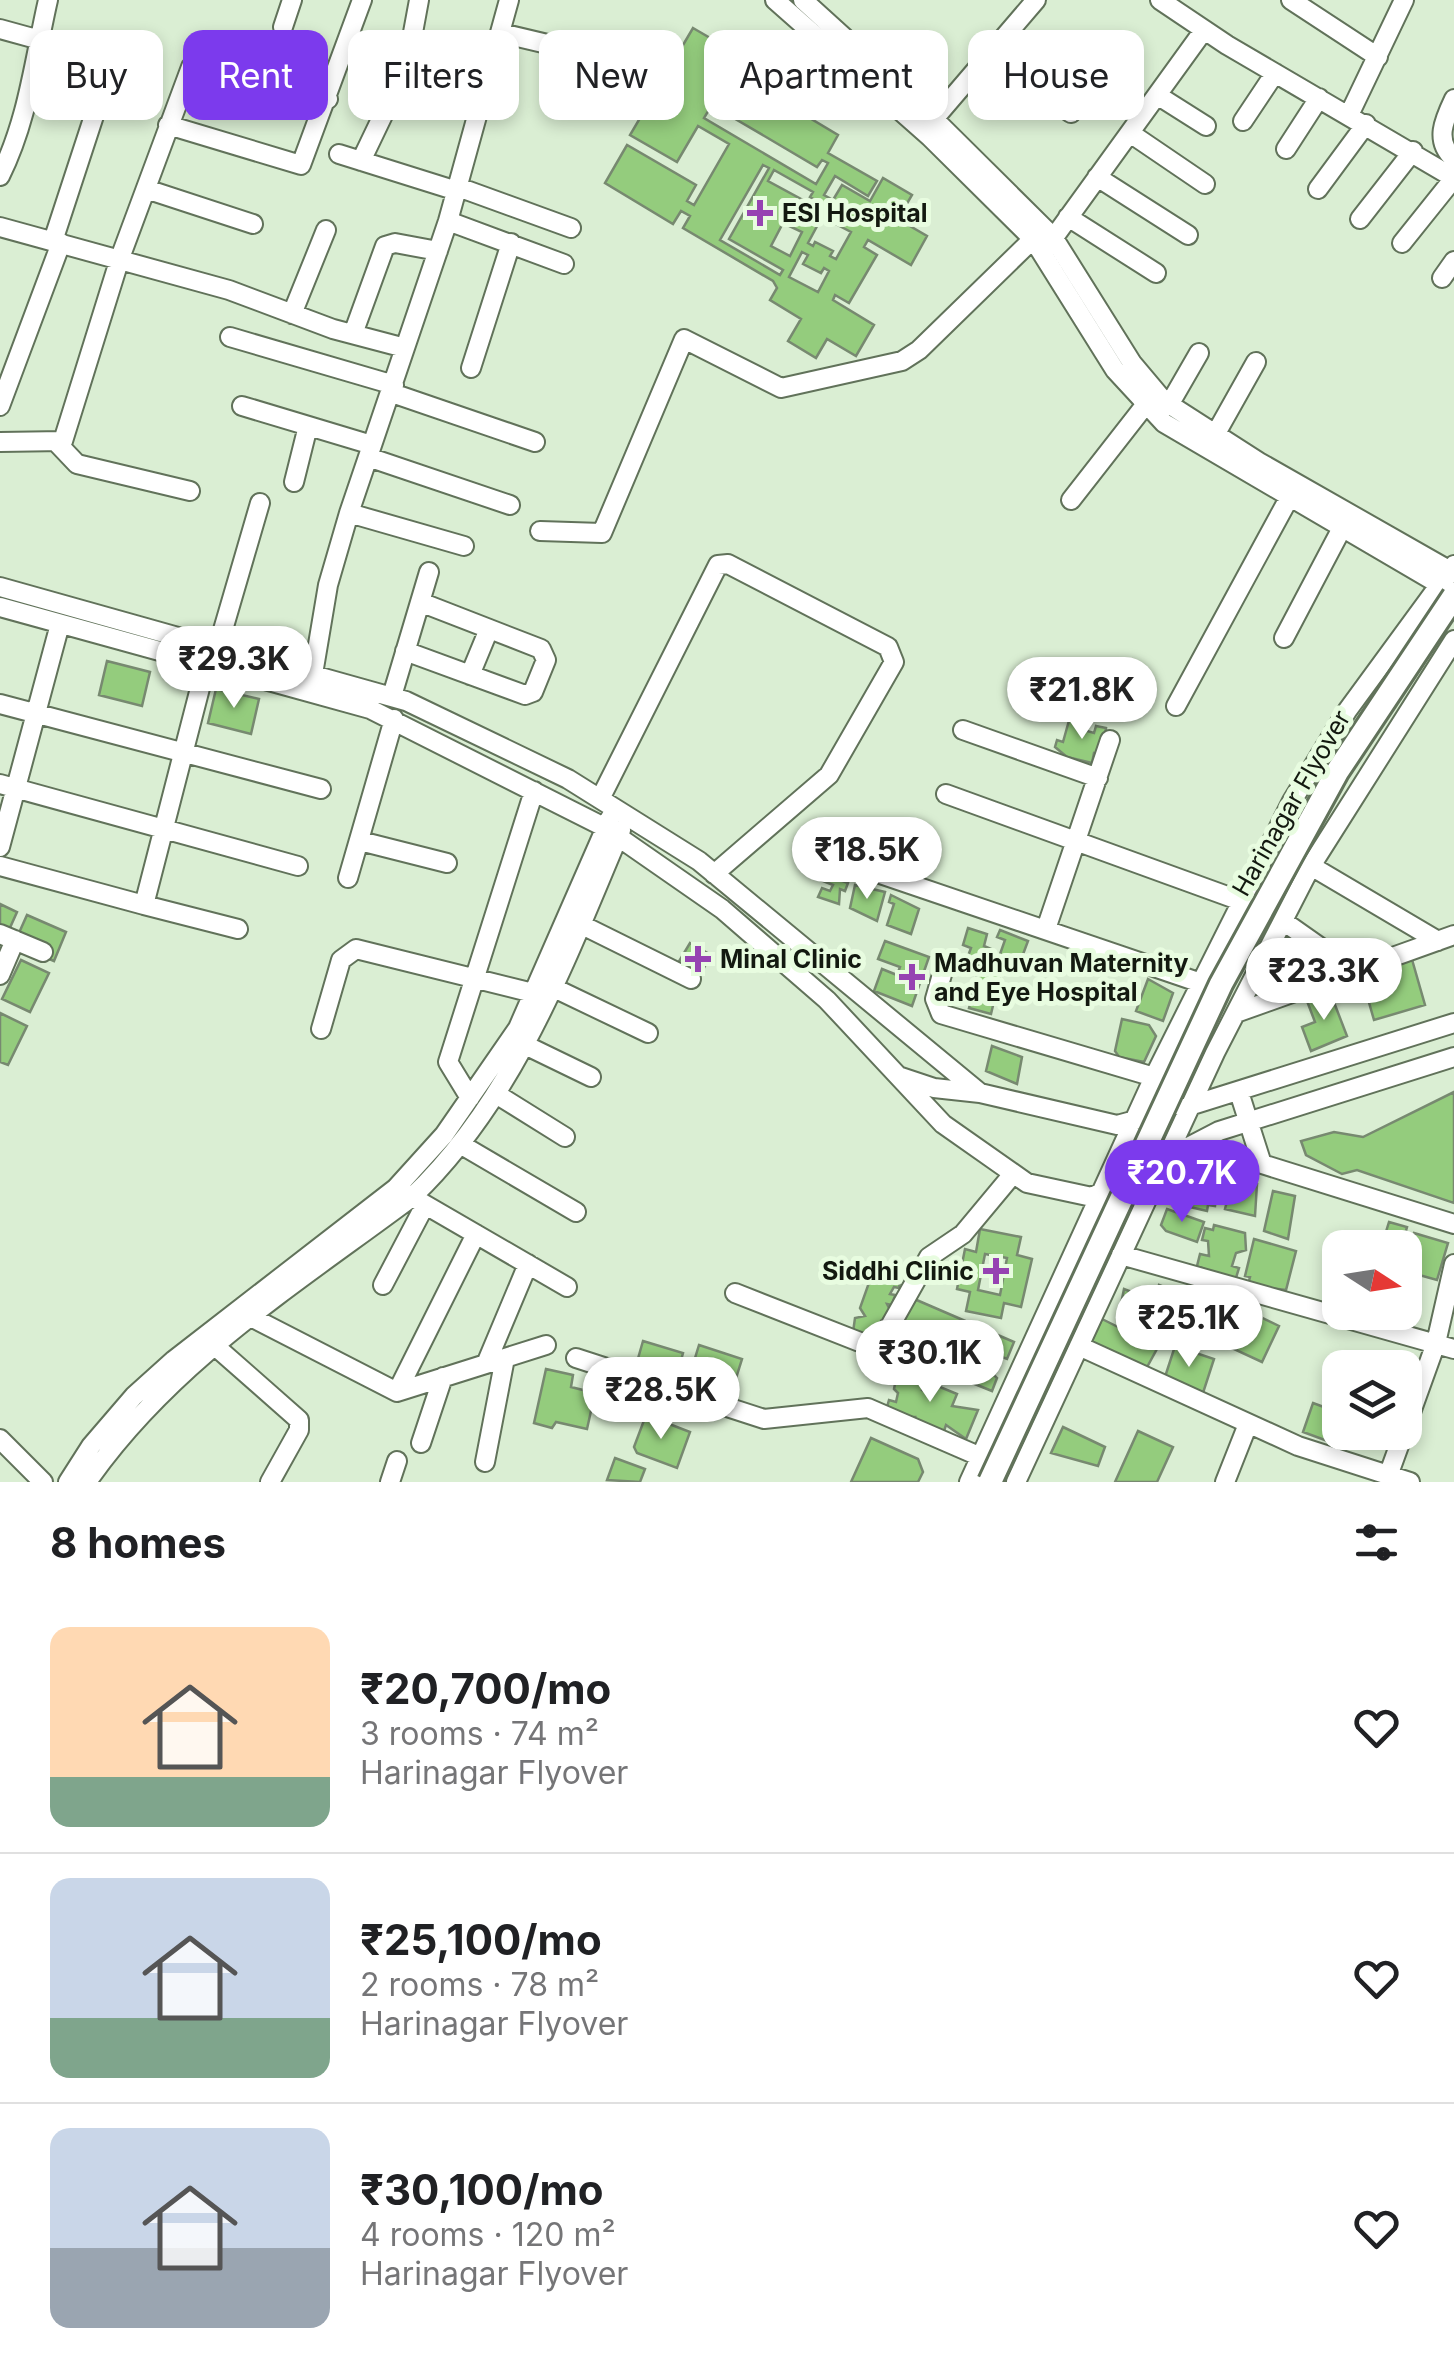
<!DOCTYPE html>
<meta charset="utf-8">
<style>
body{margin:0;font-family:Inter,sans-serif;background:#f6f6f6;color:#202124;height:100vh;display:flex;flex-direction:column;font-size:38px;white-space:nowrap}
*{box-sizing:border-box;margin:0}
p{font-size:32px;color:#757577}
.icon{flex:none;width:55px;height:55px;fill:none;stroke:currentColor;stroke-width:2;stroke-linecap:round;stroke-linejoin:round}
.map{position:relative;height:1482px;overflow:hidden}
.drawer{display:flex;flex-direction:column;background:#fff;flex:1}
.drawer>*{flex:none}
.banner{position:absolute;left:30px;top:30px;width:1395px;height:90px;display:flex;gap:20px}
.needle{width:65px;rotate:102deg}
.tools{position:absolute;left:1322px;top:1230px;display:grid;gap:20px}
.tools a{display:grid;place-items:center;width:100px;height:100px;border-radius:20px;background:#fff;box-shadow:0 5px 15px #0003;font-size:50px}
.price{position:absolute;translate:-50% -85px;padding:0 22px;border-radius:35px;background:#fff;color:#222;font-size:32px;line-height:65px;filter:drop-shadow(0 2px 5px #0008)}
.price::after{content:'';position:absolute;left:50%;top:60px;width:30px;height:22px;margin-left:-15px;background:inherit;clip-path:polygon(0 0,100% 0,50% 100%)}
.price.active{background:#7c3aed;color:#fff}
ul{padding:0;list-style:none}
li{display:flex;align-items:center;gap:30px;height:250px;padding:0 50px}
li+li{border-top:2px solid #e0e0e0}
li span{display:grid;place-items:center;flex:none;width:280px;height:200px;border-radius:20px;color:#555}
li>.icon{margin-inline-start:auto}
span .icon{width:120px;height:120px;fill:#fffc;stroke-width:1}
li b{font-size:42px}
h2{display:flex;justify-content:space-between;align-items:center;height:120px;padding:0 50px;font-size:42px}
.chip{padding:0 35px;border-radius:20px;background:#fff;box-shadow:0 5px 15px #0003;font-size:35px;line-height:90px}
.chip.active{background:#7c3aed;color:#fff}
.map>svg:first-child{display:block}
.building{fill:#94cc7d;stroke:#778970;stroke-width:2.5;fill-rule:evenodd}
.lines{fill:none;stroke-linecap:round;stroke-linejoin:round}
.minor-casing{stroke:#61725a;stroke-width:22}
.minor{stroke:#fff;stroke-width:18}
.major-bridge-casing{stroke:#61725a;stroke-width:28;stroke-linecap:butt}
.major-bridge{stroke:#fff;stroke-width:22}
.poi-dot{fill:#9643b2;stroke:#e8fce0;stroke-width:4}
.labels{text-anchor:middle;stroke-width:10;stroke-linejoin:round;paint-order:stroke}
.poi-label{font-size:25px;font-weight:bold;fill:#131910;stroke:#e8fce0;text-anchor:start}
.street-label{font-size:25px;fill:#131910;stroke:#e8fce0}
</style>
<div class="map">
<svg width="1454" height="1482" viewBox="0 0 1454 1482">
<rect width="100%" height="100%" fill="#daeed3"/>
<path class="building" d="M693,28L741,56L704,118L816,184L828,163L822,160L817,167L732,117L751,83L838,135L828,153L877,181L868,196L835,176L824,195L833,200L842,185L870,201L883,178L912,195L898,219L927,236L911,265L868,240L864,247L877,255L849,303L835,295L833,300L874,325L856,356L827,339L816,358L788,341L801,319L770,300L777,288L773,281L683,228L690,216L681,211L673,224L605,183L627,145L696,185L687,201L694,205L729,144L698,126L677,162L630,135ZM763,165L769,168L729,239L783,270L780,275L720,240ZM774,170L813,192L810,197L819,202L816,207L768,181ZM822,217L851,232L836,259L830,256L833,251L815,242L813,246L808,243ZM783,223L802,232L790,256L771,246ZM802,252L808,255L803,264L821,273L824,268L829,271L818,292L789,277Z
M107,661L150,672L142,706L99,695Z
M216,689L259,699L251,734L208,723Z
M1070,717L1083,720L1080,729L1094,733L1096,726L1106,728L1102,755L1094,753L1092,763L1067,757L1055,747L1057,740L1063,742Z
M820,873L848,883L845,891L840,889L839,904L818,897L822,888L830,891L833,885L818,879Z
M855,885L885,892L877,921L850,908Z
M891,895L919,909L911,934L887,925L894,904L889,902Z
M0,904L17,912L4,941L0,939Z
M27,915L66,932L54,961L14,944Z
M968,928L987,934L984,946L991,949L987,959L968,956L971,948L963,945Z
M1000,930L1028,941L1019,965L999,957L1005,940L997,937Z
M885,941L929,957L912,1006L874,991L882,969L897,975L900,967L878,959Z
M690,943L711,955L700,975L678,963Z
M1411,956L1425,1005L1374,1020L1360,971Z
M21,960L49,973L30,1012L2,999Z
M980,963L1000,968L1001,972L991,1014L969,1008Z
M1148,979L1173,993L1163,1021L1136,1011Z
M1330,992L1347,1036L1311,1051L1302,1027L1315,1022L1307,1001Z
M0,1013L27,1026L8,1065L0,1062Z
M1122,1019L1149,1025L1156,1036L1144,1062L1119,1057L1115,1051Z
M992,1046L1022,1057L1017,1084L986,1071Z
M1454,1092V1203L1357,1170L1342,1174L1306,1155L1301,1141L1334,1132L1363,1137Z
M1184,1173L1218,1181L1215,1206L1208,1205L1207,1211L1177,1204Z
M1233,1178L1257,1184L1255,1216L1225,1209Z
M1273,1191L1295,1196L1288,1239L1264,1231Z
M1167,1209L1204,1222L1197,1242L1166,1231L1161,1225Z
M1389,1222L1407,1227L1401,1248H1381Z
M1214,1225L1245,1233L1246,1250L1236,1253L1232,1266L1239,1268L1235,1281L1197,1266L1200,1254L1209,1256L1208,1241L1202,1240L1205,1228L1213,1230Z
M980,1229L1021,1237L1017,1255L1032,1259L1021,1307L1004,1303L1001,1318L966,1311L970,1292L957,1289L965,1249L976,1252ZM985,1254L1007,1258L1000,1295L978,1290Z
M1414,1233L1448,1243L1437,1280L1405,1271Z
M1254,1239L1296,1251L1286,1290L1248,1285L1250,1277L1245,1276Z
M876,1263L892,1265L901,1275L899,1288L894,1287L890,1294L895,1295L892,1305L887,1304L891,1312L886,1323L881,1321L878,1339L853,1332L855,1318L865,1316L860,1308Z
M1159,1285L1177,1292L1168,1325L1119,1314L1124,1289L1155,1301Z
M912,1298L1014,1342L1007,1359L994,1354L988,1369L997,1378L992,1391L893,1351Z
M1242,1308L1279,1326L1262,1362L1225,1345Z
M1102,1319L1158,1347L1146,1369L1090,1345Z
M643,1341L683,1353L676,1378L661,1374L662,1368L654,1365L651,1373L635,1369Z
M699,1345L742,1359L732,1391L720,1388L725,1372L709,1367L703,1385L688,1381Z
M1175,1346L1214,1359L1203,1393L1164,1380Z
M904,1366L928,1376L922,1390L929,1393L933,1384L957,1394L952,1406L978,1410L966,1439L946,1425L943,1434L913,1422L915,1417H904L887,1407L889,1400L896,1402L898,1393L894,1389L896,1379L901,1383L904,1379L900,1376Z
M546,1369L573,1375L571,1387L595,1393L587,1429L556,1422L552,1428L534,1423Z
M1313,1403L1340,1413L1333,1443L1303,1432Z
M646,1415L690,1432L677,1468L637,1453L634,1447Z
M1063,1427L1105,1447L1098,1466L1051,1453Z
M1138,1431L1173,1447L1157,1482H1115Z
M871,1438L918,1459L923,1472L918,1482H851Z
M615,1458L645,1469L640,1482L607,1480Z"/>
<g class="lines">
<defs>
<path id="minor" d="M775,0L930,137L1033,239L1115,370L1164,423L1449,590
M803,0L934,119L1053,237L1132,363L1164,401L1259,462L1454,573
M1160,0L1227,45L1454,178
M1291,0L1378,57
M283,27L292,0
M0,29L40,40
M501,33L598,56
M348,43L407,65
M989,56L1071,113
M1157,95L1206,126
M1454,99C1444,120 1434,141 1454,159
M1349,115L1404,0
M934,119L1036,0
M1243,121L1275,73
M168,125L301,165L362,0
M1130,133L1205,184
M1286,149L1319,98
M339,154L457,191
M361,161L407,65L419,0
M0,176C28,120 34,61 48,0
M1097,177L1188,235
M458,187L571,228
M146,189L253,224
M1318,189L1366,124
M1068,217L1156,273
M1360,219L1413,151
M448,221L564,264
M0,227L229,290L333,329L405,348
M53,241L108,73
M1402,243L1454,178
M1047,247L1204,30
M1442,278L1454,261
M292,314L326,230
M353,334L385,246L395,243L438,251
M230,337L394,385
M471,368L511,243
M392,393L535,442
M1169,405L1199,353
M0,406L61,243
M242,406L372,445
M1215,435L1256,362
M0,442L63,441L120,258L191,67L207,64L328,99
M58,444L77,464L190,491
M368,457L510,505
M294,482L308,426
M1071,500L1146,404
M349,513L464,546
M540,531L602,533L684,339L781,388L902,361L919,350L1033,239
M0,587L406,701L568,779L699,861L980,1093
M0,607L370,709L604,827L722,909L827,1000L943,1124L1027,1183L1092,1197L1219,1131L1454,1057
M1284,638L1342,528
M218,647L260,503
M405,651L525,695L533,692L546,660L541,649L420,602
M207,661L144,905L238,929
M470,675L489,629
M312,680L328,585L349,513L448,221L509,0
M392,696L429,572
M0,704L321,789
M1176,706L1289,498
M963,730L1098,778
M0,784L298,866
M946,794L1241,901
M600,799L718,565L728,564L888,647L894,662L829,775L714,874
M360,841L447,863
M0,847L60,624
M848,863L1201,983
M0,866L144,905
M1311,866L1438,941
M348,878L394,719
M1283,921L1354,971
M582,925L691,979
M1046,929L1110,740
M0,934L43,952
M945,964L935,999L941,1014L1154,1077
M0,975L15,940
M554,988L648,1033
M1236,1013L1454,935
M321,1029L341,960L356,949L533,993
M525,1045L591,1077
M901,1077L934,1088L980,1093L1117,1125L1143,1118
M1239,1092L1262,1164L1454,1224
M496,1094L565,1137
M470,1098L448,1062L534,791
M1183,1108L1454,1023
M460,1144L576,1212
M405,1193L567,1287
M1121,1255L1454,1349
M383,1285L425,1205
M735,1293L870,1346L880,1344L929,1257L963,1234L1013,1174
M251,1317L397,1392L476,1234
M215,1346L299,1420V1430L270,1482
M1079,1346L1298,1446L1410,1482
M576,1358L764,1419L868,1408L981,1457
M486,1364L528,1264
M397,1392L546,1345
M1405,1429L1436,1343L1454,1264
M0,1439L43,1482
M421,1443L443,1377
M485,1462L505,1358
M1388,1476L1404,1432
M68,1482L91,1446L134,1396L174,1360L396,1188L444,1135L518,1028L610,818
M87,1482C170,1362 297,1283 412,1197C516,1098 566,959 621,830
M390,1482L397,1461
M969,1482L1154,1077L1292,801L1347,711L1454,565
M1016,1482L1215,1053L1311,866L1454,640
M1225,1482L1248,1424"/>
</defs>
<use href="#minor" class="minor-casing"/>
<use href="#minor" class="minor"/>
<defs>
<path id="major-bridge" d="M990,1482L1221,984L1337,772L1454,596"/>
</defs>
<use href="#major-bridge" class="major-bridge-casing"/>
<use href="#major-bridge" class="major-bridge"/>
</g>
<g class="poi-dot">
<path d="M755 198h10v10h10v10h-10v10h-10v-10h-10v-10h10z"/>
<path d="M693 944h10v10h10v10h-10v10h-10v-10h-10v-10h10z"/>
<path d="M907 962h10v10h10v10h-10v10h-10v-10h-10v-10h10z"/>
<path d="M991 1256h10v10h10v10h-10v10h-10v-10h-10v-10h10z"/>
</g>
<g class="labels">
<g class="poi-label">
<text x="782" y="222">ESI Hospital</text>
<text x="720" y="968">Minal Clinic</text>
<text x="934" y="972">Madhuvan Maternity<tspan x="934" dy="29">and Eye Hospital</tspan></text>
<text x="974" y="1280" text-anchor="end">Siddhi Clinic</text>
</g>
<g class="street-label">
<text transform="translate(1291 803) rotate(-60)" y="9">Harinagar Flyover</text>
</g>
</g>
</svg>
<div class="tools">
<a><svg class="needle" viewBox="-14 -14 28 28"><path d="M0-13l5 13h-10z" fill="#e53935"/><path d="M0 13l5-13h-10z" fill="#757577"/></svg></a>
<a><svg class="icon" aria-label="layers" viewBox="0 0 24 24"><path d="M12 4l9 5-9 5-9-5zM3 14l9 5 9-5"/></svg></a>
</div>
<b class="price" style="left:234px;top:711px">₹29.3K</b>
<b class="price" style="left:1082px;top:742px">₹21.8K</b>
<b class="price" style="left:867px;top:902px">₹18.5K</b>
<b class="price" style="left:1324px;top:1023px">₹23.3K</b>
<b class="price active" style="left:1182px;top:1225px">₹20.7K</b>
<b class="price" style="left:1189px;top:1370px">₹25.1K</b>
<b class="price" style="left:930px;top:1405px">₹30.1K</b>
<b class="price" style="left:661px;top:1442px">₹28.5K</b>
<div class="banner">
<a class="chip">Buy</a>
<a class="chip active">Rent</a>
<a class="chip">Filters</a>
<a class="chip">New</a>
<a class="chip">Apartment</a>
<a class="chip">House</a>
</div>
</div>
<section class="drawer">
<h2>8 homes<svg class="icon" aria-label="filters" viewBox="0 0 24 24"><path d="M4 7h16M4 17h16"/><circle cx="9" cy="7" r="2"/><circle cx="15" cy="17" r="2"/></svg></h2>
<ul>
<li><span style="background:linear-gradient(#ffd9b3 75%,#7fa58c 0)"><svg class="icon" aria-label="home" viewBox="0 0 24 24"><path d="M3 11l9-7 9 7M6 9v11h12V9"/></svg></span><div><b>₹20,700/mo</b><p>3 rooms · 74 m²</p><p>Harinagar Flyover</p></div><svg class="icon" aria-label="heart" viewBox="0 0 24 24"><path d="M12 20l-8-8c-3-5 5-10 8-4 3-6 11-1 8 4z"/></svg></li>
<li><span style="background:linear-gradient(#c9d6e8 70%,#7fa58c 0)"><svg class="icon" aria-label="home" viewBox="0 0 24 24"><path d="M3 11l9-7 9 7M6 9v11h12V9"/></svg></span><div><b>₹25,100/mo</b><p>2 rooms · 78 m²</p><p>Harinagar Flyover</p></div><svg class="icon" aria-label="heart" viewBox="0 0 24 24"><path d="M12 20l-8-8c-3-5 5-10 8-4 3-6 11-1 8 4z"/></svg></li>
<li><span style="background:linear-gradient(#c9d6e8 60%,#9aa5b1 0)"><svg class="icon" aria-label="home" viewBox="0 0 24 24"><path d="M3 11l9-7 9 7M6 9v11h12V9"/></svg></span><div><b>₹30,100/mo</b><p>4 rooms · 120 m²</p><p>Harinagar Flyover</p></div><svg class="icon" aria-label="heart" viewBox="0 0 24 24"><path d="M12 20l-8-8c-3-5 5-10 8-4 3-6 11-1 8 4z"/></svg></li>
</ul>
</section>
